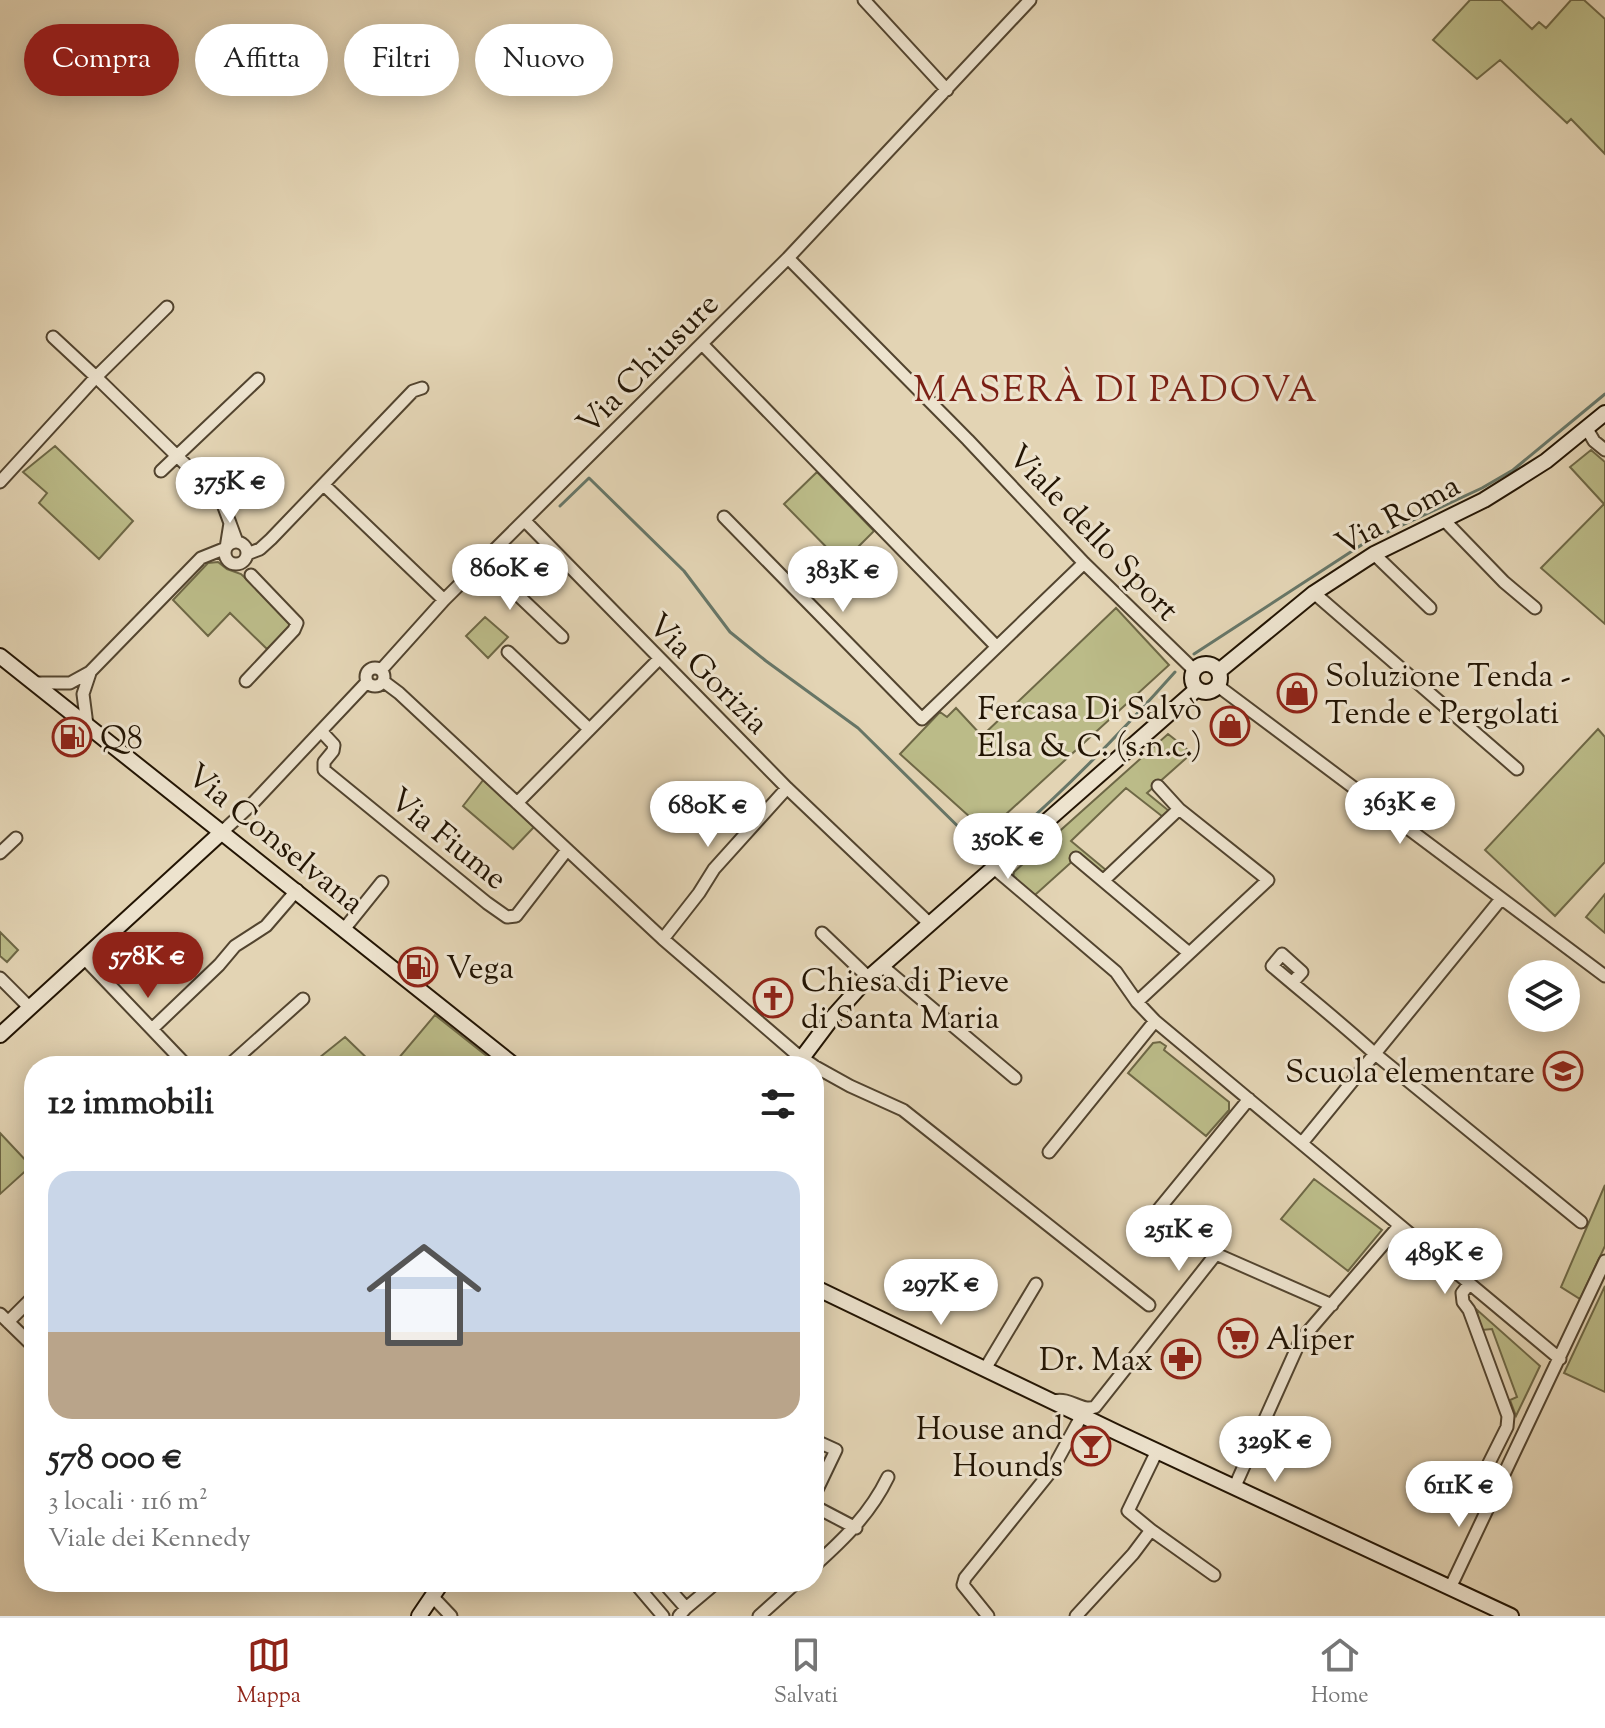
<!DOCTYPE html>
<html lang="it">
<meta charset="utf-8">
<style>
body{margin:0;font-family:"Sorts Mill Goudy",serif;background:#f6f6f6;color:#222;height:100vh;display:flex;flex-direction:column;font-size:30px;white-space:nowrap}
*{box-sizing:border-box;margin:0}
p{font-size:26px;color:#767676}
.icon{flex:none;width:44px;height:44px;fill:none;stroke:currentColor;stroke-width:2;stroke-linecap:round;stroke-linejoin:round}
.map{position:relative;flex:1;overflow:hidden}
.panel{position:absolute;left:24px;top:1056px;width:800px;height:536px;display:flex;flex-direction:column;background:#fff;border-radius:32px;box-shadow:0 4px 20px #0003}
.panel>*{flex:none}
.top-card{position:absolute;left:24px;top:24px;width:800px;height:72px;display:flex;gap:16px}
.buttons{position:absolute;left:1508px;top:960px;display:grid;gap:16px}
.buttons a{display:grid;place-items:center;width:72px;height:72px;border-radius:50%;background:#fff;box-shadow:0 4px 20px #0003;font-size:40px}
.price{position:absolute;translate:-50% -68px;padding:0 18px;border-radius:28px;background:#fff;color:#222;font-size:26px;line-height:52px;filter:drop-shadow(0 2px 4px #0008)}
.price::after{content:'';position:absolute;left:50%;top:48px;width:24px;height:18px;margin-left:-12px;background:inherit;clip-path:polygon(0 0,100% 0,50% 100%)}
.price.on{background:#8f2418;color:#fff}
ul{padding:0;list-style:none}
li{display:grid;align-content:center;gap:16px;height:424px;padding:0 24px}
li span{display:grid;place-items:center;height:248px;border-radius:24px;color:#555}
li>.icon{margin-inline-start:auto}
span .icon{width:144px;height:144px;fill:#fffc;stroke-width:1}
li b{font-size:34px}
h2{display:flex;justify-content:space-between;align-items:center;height:96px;padding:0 24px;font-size:34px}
.chip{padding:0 28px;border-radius:36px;background:#fff;box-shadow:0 4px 20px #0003;font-size:28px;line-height:72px}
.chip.on{background:#8f2418;color:#fff}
.menu{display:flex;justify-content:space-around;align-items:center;height:112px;border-top:2px solid #e0e0e0;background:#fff;font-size:22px;color:#767676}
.menu a{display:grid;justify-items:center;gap:4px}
.menu .on{color:#8f2418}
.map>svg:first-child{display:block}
.green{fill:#bb8;stroke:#6e6846;stroke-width:2}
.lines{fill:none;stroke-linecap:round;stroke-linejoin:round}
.stream{stroke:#677667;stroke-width:3}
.street-casing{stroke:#52442f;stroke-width:15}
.secondary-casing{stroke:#221403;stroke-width:18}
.street{stroke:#ede3ce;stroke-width:11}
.secondary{stroke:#ede3ce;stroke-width:14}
.labels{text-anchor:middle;stroke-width:6;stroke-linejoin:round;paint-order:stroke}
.street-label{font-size:32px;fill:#221403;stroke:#ede3ce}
.poi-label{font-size:32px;fill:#221403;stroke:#ede3ce;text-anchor:start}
.quarter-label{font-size:36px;letter-spacing:2px;fill:#7a1f14;stroke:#ede3ce}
</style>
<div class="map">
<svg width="1605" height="1616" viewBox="0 0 1605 1616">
<rect width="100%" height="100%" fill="#e3d4b4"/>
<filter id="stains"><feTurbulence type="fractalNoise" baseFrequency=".0025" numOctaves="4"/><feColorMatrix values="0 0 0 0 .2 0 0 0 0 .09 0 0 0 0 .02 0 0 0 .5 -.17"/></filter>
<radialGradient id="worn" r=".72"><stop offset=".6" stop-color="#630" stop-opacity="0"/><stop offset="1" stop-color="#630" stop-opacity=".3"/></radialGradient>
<path class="green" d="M1470,0H1501L1532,29L1539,22L1546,28L1571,0H1584L1605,19V154L1571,119L1567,123L1500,60L1477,79L1433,40Z
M55,446L133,521L99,559L39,503L47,493L23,472Z
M1591,450L1605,462V624L1541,568L1604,504L1570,467Z
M817,472L874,531L842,563L784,504Z
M218,562L227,569L241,574L291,621L290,626L267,649L230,613L208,636L173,600L208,563Z
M1116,608L1169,665L992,827H981L900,754L940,712L947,717L956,708L982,736Z
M485,617L508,637L488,658L466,636Z
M1598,729L1605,737V862L1555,916L1485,850Z
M1168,734L1192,753L1147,793L1169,811L1163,817L1126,788L1071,841L1106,870L1101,875L1076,858L1035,895L1013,877L1014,872Z
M484,779L534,827L513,849L463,806Z
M1605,894V933L1586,917Z
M0,932L18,950L7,962L0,956Z
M435,1015L488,1057L478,1066H435L432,1063L429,1066H392Z
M345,1037L375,1066H309Z
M1160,1042L1166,1046L1164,1050L1229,1102V1110L1206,1136L1128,1073L1153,1043Z
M0,1133L31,1166L0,1194Z
M1314,1179L1382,1230L1348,1271L1281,1219Z
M1605,1185V1246L1580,1299L1561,1287Z
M1605,1286V1392L1564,1373Z
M1476,1309L1540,1366L1516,1416L1510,1400L1517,1397L1492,1329L1482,1330Z"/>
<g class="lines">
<path class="stream" d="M560,506L589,478L684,571L730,632L766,661L858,728L984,852L990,854C1057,800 1118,736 1175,672
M1194,654L1366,542L1482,488L1513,470L1605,394"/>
<defs>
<path id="street" d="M864,0L947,90
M788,258L968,440L1084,563L1194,670
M53,337L96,377L167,307
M703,345L996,646
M1587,429L1594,441L1605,450
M161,471L258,379
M0,482L96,377L221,499L230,523
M324,485L444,600
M724,517L922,719L1084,563
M1444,520L1504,582L1535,608
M525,521L787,788L930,924
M225 553a11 11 0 1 1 22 0a11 11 0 1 1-22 0Z
M247,554L260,549L271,539L413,391L422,388
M1374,554L1430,608
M483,562L562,637
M1314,593L1517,769
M508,652L588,728
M366 677a9 9 0 1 1 18 0a9 9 0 1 1-18 0Z
M381,670L444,600L788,258L1030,0
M246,681L294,630L297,623L251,575
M383,681L399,693L663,939L794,1052L814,1066
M35,683H70L90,672L201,558L226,548L230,523L237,542
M1218,686L1605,976
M87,725L83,694L90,673
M321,731L334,745L333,751L324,762V770L487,903L507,917L516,916L567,850
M1158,786L1179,809
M517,803L659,659
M223,831L253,803L367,682
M0,853L16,838
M1076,858L1189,953
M994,868L1116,972L1137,1002L1155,1021L1560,1359
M1104,880L1179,809L1268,880L1137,1002
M345,928L382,882
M822,933L869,978
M663,939L699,893L714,869L787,788
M84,958L187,1066
M882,966L1015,1078
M0,978L30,1008
M1292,983L1302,972L1282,954L1272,966C1306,995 1341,1023 1374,1053L1581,1222
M152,1029L219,965L235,946L266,926L297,890
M228,1066L303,999
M814,1066L850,1086L903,1110L1149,1305
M1302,1143L1501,899
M1049,1152L1155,1021
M1145,1226L1249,1099
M1469,1284L1462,1293L1463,1302L1469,1310L1508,1416L1507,1427L1481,1479
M0,1314L34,1347
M8,1322L34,1296
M985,1369L1036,1284
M1053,1401C1072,1397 1080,1412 1095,1407L1216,1254L1332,1305
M814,1440L836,1450L814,1496
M1235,1486L1300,1341L1399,1226
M814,1506L856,1528
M1151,1530L1214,1575
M814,1566C844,1539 870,1514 888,1477
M634,1582L663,1616
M663,1582L686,1608L679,1616
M1450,1588L1605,1261
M432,1596L451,1616
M686,1608L717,1582
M759,1616L797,1582
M988,1616L963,1585L965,1578L1052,1470L1082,1415
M1076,1616L1133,1554L1151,1530L1128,1511L1157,1451"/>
<path id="secondary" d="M0,656L515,1066
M1192 678a14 14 0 1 1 28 0a14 14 0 1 1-28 0Z
M1219,671L1314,593L1374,554L1484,500L1516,480L1546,461L1605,413
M0,1035L223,831
M796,1066L832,1018L866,980L1197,689
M814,1287L1118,1433L1511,1616
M419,1616L442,1582"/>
</defs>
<use href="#street" class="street-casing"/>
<use href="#secondary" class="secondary-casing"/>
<use href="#street" class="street"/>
<use href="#secondary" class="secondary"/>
</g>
<defs>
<symbol id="shop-ring" viewBox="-11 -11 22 22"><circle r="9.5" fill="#ede3ce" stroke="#8f2418" stroke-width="1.5"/><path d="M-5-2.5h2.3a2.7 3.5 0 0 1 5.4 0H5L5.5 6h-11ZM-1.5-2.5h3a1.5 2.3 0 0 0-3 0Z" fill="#8f2418"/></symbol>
<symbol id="fuel-ring" viewBox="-11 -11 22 22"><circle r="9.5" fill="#ede3ce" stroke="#8f2418" stroke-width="1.5"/><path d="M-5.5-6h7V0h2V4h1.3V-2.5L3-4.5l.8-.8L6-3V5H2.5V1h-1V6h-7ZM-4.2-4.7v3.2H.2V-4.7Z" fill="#8f2418"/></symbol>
<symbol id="church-ring" viewBox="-11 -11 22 22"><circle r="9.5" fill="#ede3ce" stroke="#8f2418" stroke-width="1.5"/><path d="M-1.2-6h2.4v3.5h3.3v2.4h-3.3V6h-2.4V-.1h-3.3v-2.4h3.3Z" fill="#8f2418"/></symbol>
<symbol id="school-ring" viewBox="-11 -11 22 22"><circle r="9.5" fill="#ede3ce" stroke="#8f2418" stroke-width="1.5"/><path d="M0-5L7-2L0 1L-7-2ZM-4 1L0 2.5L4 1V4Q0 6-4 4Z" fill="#8f2418"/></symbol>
<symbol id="supermarket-ring" viewBox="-11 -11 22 22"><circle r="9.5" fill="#ede3ce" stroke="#8f2418" stroke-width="1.5"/><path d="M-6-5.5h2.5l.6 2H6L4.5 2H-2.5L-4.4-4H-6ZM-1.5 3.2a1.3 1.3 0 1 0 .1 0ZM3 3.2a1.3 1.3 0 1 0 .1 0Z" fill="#8f2418"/></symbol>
<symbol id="pharmacy-ring" viewBox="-11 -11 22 22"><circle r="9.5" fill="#ede3ce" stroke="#8f2418" stroke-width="1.5"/><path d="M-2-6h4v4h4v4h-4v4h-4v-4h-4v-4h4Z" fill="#8f2418"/></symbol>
<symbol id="bar-ring" viewBox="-11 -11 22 22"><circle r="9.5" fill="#ede3ce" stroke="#8f2418" stroke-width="1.5"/><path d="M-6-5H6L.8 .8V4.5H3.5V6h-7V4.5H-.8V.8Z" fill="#8f2418"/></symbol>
</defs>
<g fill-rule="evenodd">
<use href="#shop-ring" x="1275" y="671" width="44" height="44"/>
<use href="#shop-ring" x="1208" y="704" width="44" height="44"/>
<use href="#fuel-ring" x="50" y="715" width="44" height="44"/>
<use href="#fuel-ring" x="396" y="945" width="44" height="44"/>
<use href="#church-ring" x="751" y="976" width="44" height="44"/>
<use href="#school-ring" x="1541" y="1049" width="44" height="44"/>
<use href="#supermarket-ring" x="1216" y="1316" width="44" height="44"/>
<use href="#pharmacy-ring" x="1159" y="1337" width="44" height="44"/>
<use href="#bar-ring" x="1069" y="1424" width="44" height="44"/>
</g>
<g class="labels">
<g class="street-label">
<text transform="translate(647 363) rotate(-45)" y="11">Via Chiusure</text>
<text transform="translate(1397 514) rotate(-28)" y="11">Via Roma</text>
<text transform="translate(1094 532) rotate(46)" y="11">Viale dello Sport</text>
<text transform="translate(709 673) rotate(45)" y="11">Via Gorizia</text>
<text transform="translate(276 838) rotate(39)" y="11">Via Conselvana</text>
<text transform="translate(449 838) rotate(39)" y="11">Via Fiume</text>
</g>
<g class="poi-label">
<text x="1325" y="686">Soluzione Tenda -<tspan x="1325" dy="37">Tende e Pergolati</tspan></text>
<text x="1202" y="719" text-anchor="end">Fercasa Di Salvò<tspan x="1202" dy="37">Elsa &amp; C. (s.n.c.)</tspan></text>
<text x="100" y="748">Q8</text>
<text x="446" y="978">Vega</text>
<text x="801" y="991">Chiesa di Pieve<tspan x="801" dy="37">di Santa Maria</tspan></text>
<text x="1535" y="1082" text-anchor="end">Scuola elementare</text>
<text x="1266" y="1349">Aliper</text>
<text x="1153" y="1370" text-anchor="end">Dr. Max</text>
<text x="1063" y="1439" text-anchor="end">House and<tspan x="1063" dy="37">Hounds</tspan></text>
</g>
<g class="quarter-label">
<text x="1116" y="401">MASERÀ DI PADOVA</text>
</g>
</g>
<rect width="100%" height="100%" filter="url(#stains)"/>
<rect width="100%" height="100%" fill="url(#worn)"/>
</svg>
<div class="buttons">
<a><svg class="icon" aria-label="layers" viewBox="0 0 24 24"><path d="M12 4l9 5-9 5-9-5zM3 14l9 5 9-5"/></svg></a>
</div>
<b class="price" style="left:230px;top:525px">375K €</b>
<b class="price" style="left:510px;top:612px">860K €</b>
<b class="price" style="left:843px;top:614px">383K €</b>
<b class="price" style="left:1400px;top:846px">363K €</b>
<b class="price" style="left:708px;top:849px">680K €</b>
<b class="price" style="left:1008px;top:881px">350K €</b>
<b class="price on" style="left:148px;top:1000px">578K €</b>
<b class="price" style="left:1179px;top:1273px">251K €</b>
<b class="price" style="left:1445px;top:1296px">489K €</b>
<b class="price" style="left:941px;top:1327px">297K €</b>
<b class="price" style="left:1275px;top:1484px">329K €</b>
<b class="price" style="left:1459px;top:1529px">611K €</b>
<div class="top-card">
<a class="chip on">Compra</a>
<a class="chip">Affitta</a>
<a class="chip">Filtri</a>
<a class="chip">Nuovo</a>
</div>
<section class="panel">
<h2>12 immobili<svg class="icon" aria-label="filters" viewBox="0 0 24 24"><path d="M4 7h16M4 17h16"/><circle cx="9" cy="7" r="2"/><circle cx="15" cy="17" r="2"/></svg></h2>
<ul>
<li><span style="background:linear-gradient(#c9d6e8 65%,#b9a48a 0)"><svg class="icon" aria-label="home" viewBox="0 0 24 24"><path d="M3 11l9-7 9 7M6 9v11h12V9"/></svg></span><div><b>578 000 €</b><p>3 locali · 116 m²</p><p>Viale dei Kennedy</p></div></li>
</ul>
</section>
</div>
<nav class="menu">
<a class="on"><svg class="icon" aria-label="map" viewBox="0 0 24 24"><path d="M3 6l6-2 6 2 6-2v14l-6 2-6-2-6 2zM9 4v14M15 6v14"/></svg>Mappa</a>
<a><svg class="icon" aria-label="saved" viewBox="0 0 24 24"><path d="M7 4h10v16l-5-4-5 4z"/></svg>Salvati</a>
<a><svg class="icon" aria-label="home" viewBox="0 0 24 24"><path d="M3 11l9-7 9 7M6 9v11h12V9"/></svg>Home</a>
</nav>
